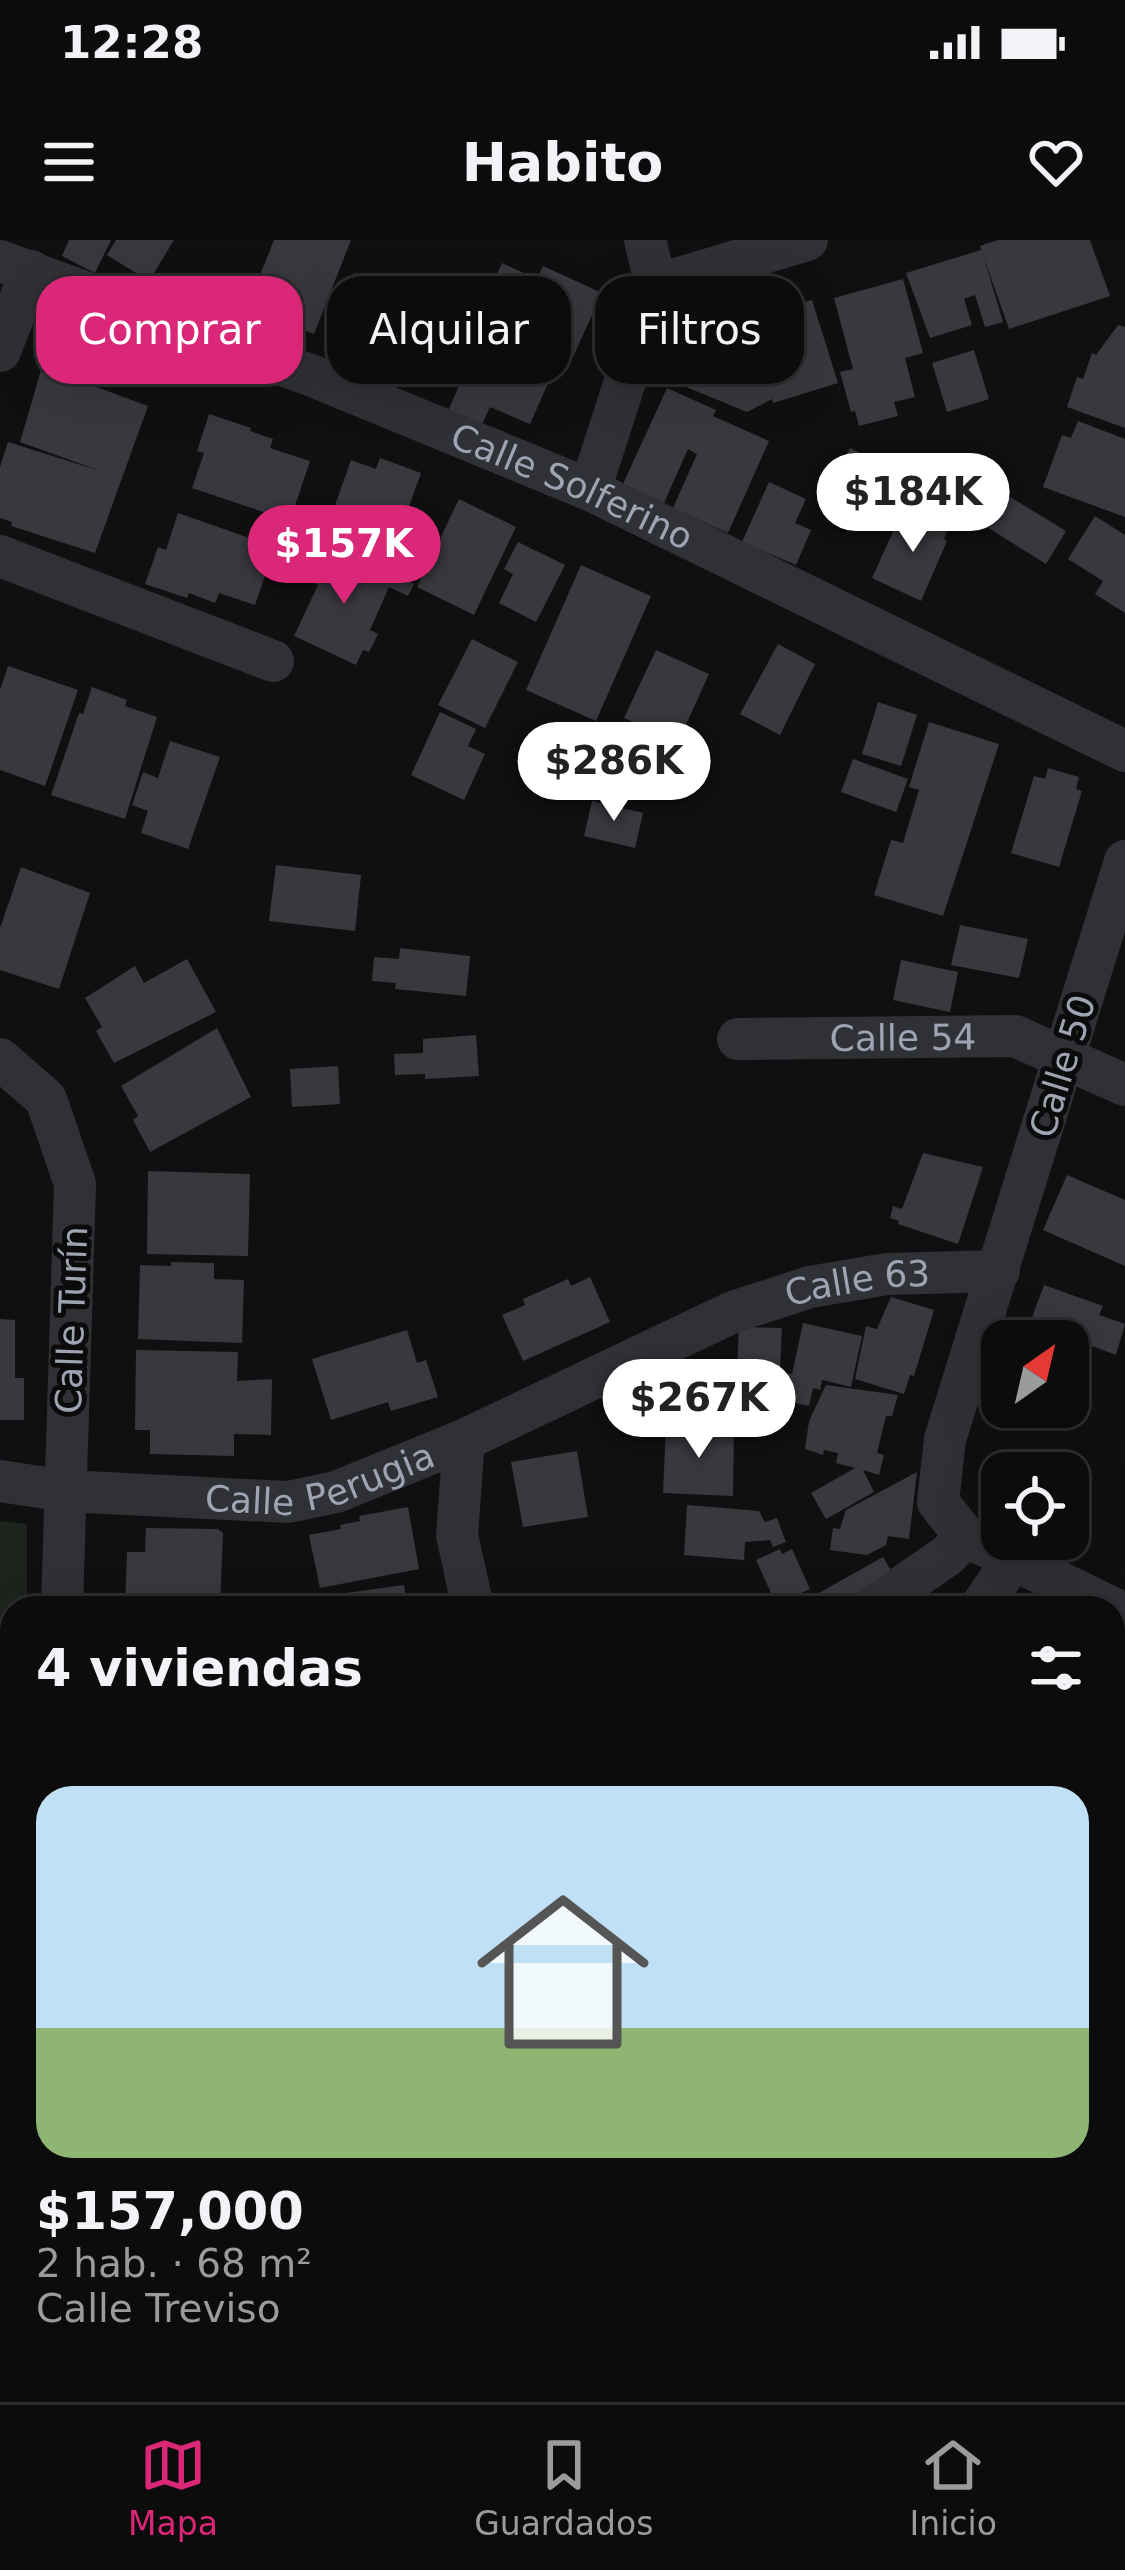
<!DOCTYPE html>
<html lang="es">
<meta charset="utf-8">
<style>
body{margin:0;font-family:"DejaVu Sans",sans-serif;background:#151516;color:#f1f3f6;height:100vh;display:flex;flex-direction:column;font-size:45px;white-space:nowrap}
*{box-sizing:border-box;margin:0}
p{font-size:39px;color:#9a9b9d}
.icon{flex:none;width:66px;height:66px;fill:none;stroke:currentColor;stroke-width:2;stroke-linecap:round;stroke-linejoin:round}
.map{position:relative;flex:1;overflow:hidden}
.side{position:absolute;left:0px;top:1356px;width:1125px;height:807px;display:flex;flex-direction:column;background:#0c0c0d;border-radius:36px 36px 0 0;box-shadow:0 12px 48px #0002,0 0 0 3px #2c2c2e}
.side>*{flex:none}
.top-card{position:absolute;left:36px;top:36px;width:1053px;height:108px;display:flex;gap:24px}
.needle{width:78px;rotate:34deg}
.fabs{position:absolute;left:981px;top:1080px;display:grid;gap:24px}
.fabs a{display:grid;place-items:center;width:108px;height:108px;border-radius:24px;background:#0c0c0d;box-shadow:0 12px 48px #0002,0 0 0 3px #2c2c2e;font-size:60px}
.price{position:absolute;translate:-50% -102px;padding:0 27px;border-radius:42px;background:#fff;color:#222;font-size:39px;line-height:78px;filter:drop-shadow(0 3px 6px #0008)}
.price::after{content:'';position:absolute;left:50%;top:72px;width:36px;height:27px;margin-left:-18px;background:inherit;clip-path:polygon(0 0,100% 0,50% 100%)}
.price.active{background:#db2777;color:#fff}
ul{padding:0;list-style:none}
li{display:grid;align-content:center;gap:24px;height:636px;padding:0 36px}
li span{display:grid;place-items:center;height:372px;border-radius:36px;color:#555}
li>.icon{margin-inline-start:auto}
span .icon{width:216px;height:216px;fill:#fffc;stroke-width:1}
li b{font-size:51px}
h2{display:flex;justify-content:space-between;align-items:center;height:144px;padding:0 36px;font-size:51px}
.pill{padding:0 42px;border-radius:36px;background:#0c0c0d;box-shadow:0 12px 48px #0002,0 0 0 3px #2c2c2e;font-size:42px;line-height:108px}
.pill.active{background:#db2777;color:#fff}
.status{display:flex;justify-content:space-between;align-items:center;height:84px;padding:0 60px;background:#0c0c0d;direction:ltr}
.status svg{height:33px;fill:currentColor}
header{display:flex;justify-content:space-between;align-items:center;height:156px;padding:0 36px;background:#0c0c0d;font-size:54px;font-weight:700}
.menu{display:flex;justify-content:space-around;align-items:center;height:168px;border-top:3px solid #2c2c2e;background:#0c0c0d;font-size:33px;color:#9a9b9d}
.menu a{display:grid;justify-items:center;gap:6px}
.menu .active{color:#db2777}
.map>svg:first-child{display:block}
.green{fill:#1c241d}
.building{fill:#39383e}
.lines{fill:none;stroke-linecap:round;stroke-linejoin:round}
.minor{stroke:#303136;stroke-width:42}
.labels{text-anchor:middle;stroke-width:10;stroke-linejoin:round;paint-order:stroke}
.street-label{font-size:36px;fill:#9fa4b3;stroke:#0b0b0c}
</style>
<div class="status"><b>12:28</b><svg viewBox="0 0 49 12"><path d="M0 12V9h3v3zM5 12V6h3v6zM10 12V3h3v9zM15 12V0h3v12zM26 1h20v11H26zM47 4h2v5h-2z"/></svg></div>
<header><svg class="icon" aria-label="menu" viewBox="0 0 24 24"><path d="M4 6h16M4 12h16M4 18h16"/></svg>Habito<svg class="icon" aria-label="heart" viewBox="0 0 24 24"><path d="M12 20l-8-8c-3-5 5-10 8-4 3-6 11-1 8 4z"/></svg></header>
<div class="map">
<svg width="1125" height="2162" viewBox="0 0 1125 2162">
<rect width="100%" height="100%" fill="#101011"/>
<path class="green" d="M0,1281L27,1284V1368H12V1473H0Z"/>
<path class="building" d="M69,0H111L95,33L62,16Z
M116,0H174L149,41L107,15Z
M274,0H351L314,94L247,68Z
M998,0H1090L1110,56L1009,89L984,18L1003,82L985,87L975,55L964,59L972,85L930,98L906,33L981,10L980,6Z
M502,23L537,39L543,26L602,53L573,117L564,113L560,122L475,85Z
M354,33L396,51L371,111L338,97L355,58L346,54Z
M903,39L923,113L905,118L915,157L894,162L898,176L859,186L855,171L851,172L840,132L853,129L834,58Z
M812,60L838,143L773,163L772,159L747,172L669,140L681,114L716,128L704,91Z
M1118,85L1125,87V188L1067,167L1077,137L1083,139L1092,113L1096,115Z
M482,93L556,125L530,184L490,167L478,193L445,178Z
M974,110L989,159L947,172L932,123Z
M42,127L148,166L95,313L11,286L12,282L0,278V227L8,202L103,232L20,202Z
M667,148L716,170L713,176L769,201L728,293L673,268L697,214L688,209L664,263L623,244Z
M209,174L251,188L250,191L273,199L270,208L310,221L290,281L192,248L204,213L197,211Z
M1078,181L1125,199V277L1043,247L1062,195L1071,198Z
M850,208L891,229L864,283L823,262Z
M380,218L421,233L391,317L325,294L351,220L376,229Z
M769,242L806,259L795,283L811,290L796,325L742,302Z
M1002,252L1066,291L1046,324L982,284Z
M459,259L516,287L474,375L417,347Z
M924,270L951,282L944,299L947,301L921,361L872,338L898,281L916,289Z
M178,273L275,307L255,365L219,353L215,363L189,353L187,358L145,344L158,307L166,310Z
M1095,276L1125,295V373L1095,354L1103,341L1068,319Z
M518,302L565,325L536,382L499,363L513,334L504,329Z
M316,311L382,342L387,330L414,344L408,356L389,347L370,390L378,394L369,412L363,410L356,425L294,396L318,345L303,339Z
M581,325L651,356L596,481L526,450Z
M472,399L518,422L485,488L438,465Z
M778,404L815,424L780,495L740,474Z
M656,410L709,434L678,502L624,478Z
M8,426L78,450L45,546L0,530V450Z
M92,447L127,460L125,466L157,477L125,579L51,555L79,473L83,474Z
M878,462L917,475L901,526L862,514Z
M440,472L476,489L468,506L485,514L464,560L411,535Z
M929,482L999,504L943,676L874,655L891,600L903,603L919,550L909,547Z
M170,501L220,517L188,609L141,593L148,571L132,565L143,532L158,538Z
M853,519L908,539L896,572L841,552Z
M1048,528L1079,537L1076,549L1082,551L1059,627L1011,613L1034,536L1045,539Z
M592,561L643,573L635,608L584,596Z
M276,625L361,635L355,691L269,681Z
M21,627L90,653L59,749L0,730V688Z
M960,685L1028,699L1019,738L951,725Z
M400,708L470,716L466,756L395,749L396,743L372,741L374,717L399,719Z
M187,719L216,772L114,823L96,791L102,787L85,758L135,726L144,743Z
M901,720L958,732L950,772L893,760Z
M217,788L251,857L150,912L133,880L138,876L121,846Z
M476,795L479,836L425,839V834L395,835L394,814L423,813V799Z
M338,826L340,864L292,867L290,829Z
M923,913L983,927L958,1004L898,984L899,981L890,978L893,966L902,969Z
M148,931L250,934L248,1016L147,1014Z
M1067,935L1125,960V1026L1043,990Z
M171,1022L214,1023V1039L244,1040L242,1103L138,1099L140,1025L171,1026Z
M590,1037L610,1082L523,1121L502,1075L525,1065L523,1059L568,1039L571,1046Z
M1044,1045L1103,1066L1099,1075L1125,1084L1116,1115L1030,1083Z
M891,1057L934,1070L914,1136L910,1135L904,1154L855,1139L866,1086L877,1089Z
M0,1079L15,1080V1138H24V1180H0Z
M803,1083L862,1096L851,1147L822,1140L820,1150L813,1148L809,1166L781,1160L786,1133L792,1134Z
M739,1087L782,1088L779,1151L736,1150Z
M407,1090L417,1123L426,1120L438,1157L391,1171L388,1162L331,1180L312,1119Z
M136,1110L238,1112L237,1141L272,1139L271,1195L234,1194V1216L150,1214V1190H135Z
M826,1145L898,1155L892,1176H886L877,1213L884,1215L879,1235L863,1230L874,1252L826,1279L811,1253L855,1228L836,1223L838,1213L824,1210L823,1215L805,1209L809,1181Z
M666,1186L734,1189L733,1256L663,1253Z
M577,1211L588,1277L523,1287L511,1222Z
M917,1232L909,1299L888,1296L886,1305L867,1315L830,1310L833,1288L840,1289L846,1270Z
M687,1265L759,1271L765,1282L777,1278L786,1302L773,1307L770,1300L745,1302L744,1320L684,1315Z
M408,1267L419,1329L320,1348L309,1295L341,1289L340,1285L360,1281L359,1276Z
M146,1288L218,1289L223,1293L220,1368H125L127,1312H145Z
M780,1309L782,1314L792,1309L810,1349L776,1364L756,1320Z
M883,1317L896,1339L846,1368H803L801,1363Z
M404,1345L407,1368H319L317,1357Z
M1125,1473V1528L1113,1523V1498Z
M1113,1819L1125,1824V1859L1113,1888Z
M1118,2011L1125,2012L1122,2096L1113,2093Z
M12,2036V2090L0,2094V2040Z
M12,2127V2151H84L88,2162H0V2131Z
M280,2151H295L299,2160L321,2152L325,2162H249Z
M486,2151H499L502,2155L508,2151H591L575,2162H471Z
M1045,2151H1066L1101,2158L1100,2162H1043Z"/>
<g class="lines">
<g class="minor">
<path d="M645,0L656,45"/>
<path id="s1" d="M0,21L313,136L590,250L1125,511"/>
<path d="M656,45L807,0"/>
<path d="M0,111L31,31"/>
<path d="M590,250L656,45"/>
<path d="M0,316L273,421"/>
<path d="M1125,621L945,1199L938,1262L965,1296L1125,1374"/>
<path id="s2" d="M738,799L1015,796L1125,845"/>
<path d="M0,819L46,859L75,944L62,1368"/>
<path d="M464,1200L457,1295L473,1368"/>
<path id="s3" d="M0,1241L66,1251L288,1262L336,1252L464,1200L733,1072L810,1047L887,1034L999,1031"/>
<path d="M871,1368L948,1315L965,1296"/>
<path d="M980,1368L1014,1318"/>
<path d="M1113,1655L1125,1629"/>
<path d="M1113,1938L1125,1907"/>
<path d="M0,1963L12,1957"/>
<path d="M147,2151L151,2162"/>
</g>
</g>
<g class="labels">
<g class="street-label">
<text dy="13" stroke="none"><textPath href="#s1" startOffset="615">Calle Solferino</textPath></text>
<text dy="13" stroke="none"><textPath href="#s2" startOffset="165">Calle 54</textPath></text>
<text transform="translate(1062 826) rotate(-73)" y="13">Calle 50</text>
<text dy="13" stroke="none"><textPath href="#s3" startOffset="903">Calle 63</textPath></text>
<text transform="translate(71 1080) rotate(-88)" y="13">Calle Turín</text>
<text dy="13" stroke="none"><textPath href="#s3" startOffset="324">Calle Perugia</textPath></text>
</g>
</g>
</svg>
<div class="fabs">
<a><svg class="needle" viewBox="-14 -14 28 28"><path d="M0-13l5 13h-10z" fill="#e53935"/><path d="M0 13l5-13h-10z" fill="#9a9b9d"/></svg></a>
<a><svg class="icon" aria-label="locate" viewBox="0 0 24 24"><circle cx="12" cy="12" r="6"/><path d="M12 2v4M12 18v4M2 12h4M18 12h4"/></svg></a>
</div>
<b class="price" style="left:913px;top:315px">$184K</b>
<b class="price active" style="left:344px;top:367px">$157K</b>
<b class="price" style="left:614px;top:584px">$286K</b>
<b class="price" style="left:699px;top:1221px">$267K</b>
<div class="top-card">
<a class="pill active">Comprar</a>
<a class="pill">Alquilar</a>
<a class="pill">Filtros</a>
</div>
<section class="side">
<h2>4 viviendas<svg class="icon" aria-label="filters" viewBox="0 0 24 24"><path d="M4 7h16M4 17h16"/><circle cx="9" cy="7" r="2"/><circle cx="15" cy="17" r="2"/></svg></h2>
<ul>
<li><span style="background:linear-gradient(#bfe0f5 65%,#8fb573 0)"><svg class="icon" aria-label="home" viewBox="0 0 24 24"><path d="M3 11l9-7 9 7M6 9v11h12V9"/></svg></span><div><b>$157,000</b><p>2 hab. · 68 m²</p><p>Calle Treviso</p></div></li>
</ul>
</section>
</div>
<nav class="menu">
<a class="active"><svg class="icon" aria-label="map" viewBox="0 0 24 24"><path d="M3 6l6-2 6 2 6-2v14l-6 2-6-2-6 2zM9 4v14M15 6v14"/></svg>Mapa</a>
<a><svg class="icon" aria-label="saved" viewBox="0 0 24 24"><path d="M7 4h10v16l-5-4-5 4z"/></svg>Guardados</a>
<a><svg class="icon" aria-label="home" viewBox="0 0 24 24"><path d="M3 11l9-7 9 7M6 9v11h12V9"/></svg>Inicio</a>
</nav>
